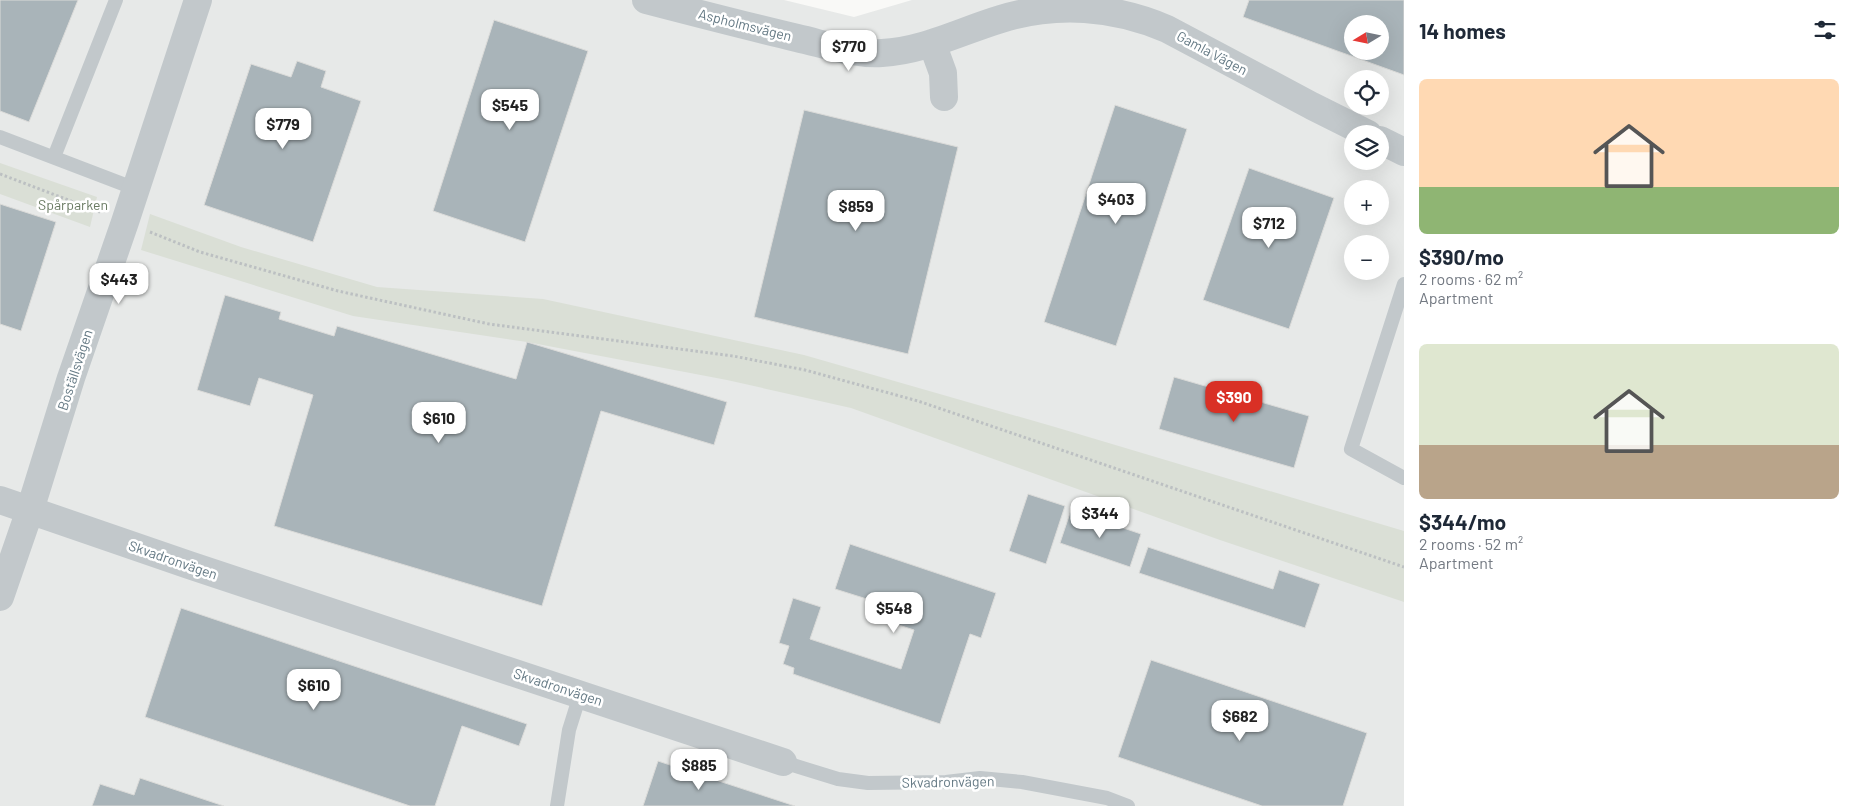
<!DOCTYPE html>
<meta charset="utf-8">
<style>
body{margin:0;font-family:Barlow,sans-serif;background:#f2f2f3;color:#1f2937;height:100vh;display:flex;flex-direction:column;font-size:19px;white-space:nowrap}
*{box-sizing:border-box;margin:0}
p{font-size:16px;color:#747a83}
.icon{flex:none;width:28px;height:28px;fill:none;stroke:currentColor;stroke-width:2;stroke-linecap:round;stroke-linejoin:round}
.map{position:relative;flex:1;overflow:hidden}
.sheet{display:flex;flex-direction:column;background:#fff;width:450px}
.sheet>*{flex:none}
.needle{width:32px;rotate:260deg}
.fabs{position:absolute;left:1344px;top:15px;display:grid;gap:10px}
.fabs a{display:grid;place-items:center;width:45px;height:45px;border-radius:50%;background:#fff;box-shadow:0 5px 20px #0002;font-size:25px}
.price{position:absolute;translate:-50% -42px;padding:0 11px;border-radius:10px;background:#fff;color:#222;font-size:16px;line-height:32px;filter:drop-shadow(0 1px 2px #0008)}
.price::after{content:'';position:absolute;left:50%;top:30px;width:15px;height:11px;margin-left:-8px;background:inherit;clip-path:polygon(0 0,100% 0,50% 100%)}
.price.active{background:#d93025;color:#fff}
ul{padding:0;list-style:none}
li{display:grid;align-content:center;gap:10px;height:265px;padding:0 15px}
li span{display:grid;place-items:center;height:155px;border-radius:8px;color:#555}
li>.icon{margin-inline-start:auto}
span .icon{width:90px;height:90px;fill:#fffc;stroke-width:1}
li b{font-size:21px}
h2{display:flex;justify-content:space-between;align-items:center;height:60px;padding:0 15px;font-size:21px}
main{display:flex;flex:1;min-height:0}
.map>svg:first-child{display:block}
.built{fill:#e7e9e8;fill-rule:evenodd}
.green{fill:#dadfd6}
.building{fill:#a9b4b9;stroke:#dbdbd9;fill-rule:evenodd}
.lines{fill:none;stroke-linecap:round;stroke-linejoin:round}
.path{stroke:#bcc0c2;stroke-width:3;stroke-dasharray:2.5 2.5;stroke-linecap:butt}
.lane{stroke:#c2c8cb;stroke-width:14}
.street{stroke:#c2c8cb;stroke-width:28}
.labels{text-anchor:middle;stroke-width:5;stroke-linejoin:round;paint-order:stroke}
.street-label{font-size:14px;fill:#637883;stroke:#fff}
.park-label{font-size:14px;fill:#697a62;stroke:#fff}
</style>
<main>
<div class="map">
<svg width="1404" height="806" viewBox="0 0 1404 806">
<rect width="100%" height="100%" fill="#f9f9f7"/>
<path class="built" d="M0,0H784L854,17L912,0H1404V806H0ZM1352,24H1380V51H1352ZM1352,79H1380V106H1352ZM1352,134H1380V161H1352ZM1352,189H1380V216H1352ZM1352,244H1380V271H1352Z"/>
<path class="green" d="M0,163L97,197L90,227L0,194Z
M150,214L241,247L377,287L543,299L804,355L1055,427L1404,531V602L1220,540L851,408L727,380L527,342L353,316L141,250Z"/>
<path class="building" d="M0,0H78L29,122L0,111Z
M1249,0H1404V75L1243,17ZM1352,24H1380V51H1352Z
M494,20L588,51L525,242L433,211Z
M297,61L326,71L321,87L361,101L313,242L204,205L251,64L291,77Z
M1115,105L1187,129L1116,346L1044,322Z
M804,110L958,147L908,354L754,317Z
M1249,168L1334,198L1289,329L1203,300Z
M0,204L56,222L21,331L0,324Z
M225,295L281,312L279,319L334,336L337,326L516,379L527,342L727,402L714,445L601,411L542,606L274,526L313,395L259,378L250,406L197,390Z
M1174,377L1309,416L1294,468L1159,429Z
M1028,494L1065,506L1046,564L1009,551Z
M1071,510L1141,534L1130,567L1060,543Z
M850,544L996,593L981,638L970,634L940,724L793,674L794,668L783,664L789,646L779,643L793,598L821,607L810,639L901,669L914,630L865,614L870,600L835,589Z
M1148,547L1273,589L1279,570L1320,584L1305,628L1139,573Z
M181,608L527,724L519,746L462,726L435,806H410L145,717Z
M1151,660L1367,733L1343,806H1262L1118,757Z
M658,761L795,806H643Z
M140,778L224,806H92L100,784L134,795Z"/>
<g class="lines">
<path class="path" d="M0,174L100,212
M150,232L200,252L338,291L489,324L733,356L805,370L918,401L1404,567"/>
<path class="lane" d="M0,137L136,189
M54,157L116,0
M1404,284L1351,449L1404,478
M783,762L838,779L868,783L946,782L980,778L1022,782L1107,798L1128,806
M557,806L569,730L580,695"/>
<path class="street" d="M646,0C696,13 746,26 797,38C824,44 853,55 882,53C923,51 961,31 1001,19C1056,2 1114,6 1167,29L1312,106L1368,134
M932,43L943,73L944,97
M1380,140L1404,152
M0,500L189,565L783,762
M0,597L30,510L71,378L125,222L198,0"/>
</g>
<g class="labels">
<g class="street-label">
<text transform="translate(745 25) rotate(14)" y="5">Aspholmsvägen</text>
<text transform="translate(1212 53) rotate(28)" y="5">Gamla Vägen</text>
<text transform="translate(75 370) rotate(-72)" y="5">Boställsvägen</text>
<text transform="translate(173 560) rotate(19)" y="5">Skvadronvägen</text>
<text transform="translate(558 687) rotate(18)" y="5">Skvadronvägen</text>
<text transform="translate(948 782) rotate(-1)" y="5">Skvadronvägen</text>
</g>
<g class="park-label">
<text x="73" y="210">Spårparken</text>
</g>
</g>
</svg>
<div class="fabs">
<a><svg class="needle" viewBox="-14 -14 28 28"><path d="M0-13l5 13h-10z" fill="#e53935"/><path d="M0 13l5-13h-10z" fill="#747a83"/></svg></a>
<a><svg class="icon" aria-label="locate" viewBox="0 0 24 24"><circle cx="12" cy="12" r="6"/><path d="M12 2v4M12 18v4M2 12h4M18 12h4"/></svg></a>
<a><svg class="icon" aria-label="layers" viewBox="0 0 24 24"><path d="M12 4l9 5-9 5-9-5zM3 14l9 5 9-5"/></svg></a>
<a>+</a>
<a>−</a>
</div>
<b class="price" style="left:849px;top:72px">$770</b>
<b class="price" style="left:510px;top:131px">$545</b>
<b class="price" style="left:283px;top:150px">$779</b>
<b class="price" style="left:1116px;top:225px">$403</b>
<b class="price" style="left:856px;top:232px">$859</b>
<b class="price" style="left:1269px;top:249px">$712</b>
<b class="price" style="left:119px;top:305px">$443</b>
<b class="price active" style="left:1234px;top:423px">$390</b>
<b class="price" style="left:439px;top:444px">$610</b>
<b class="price" style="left:1100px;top:539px">$344</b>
<b class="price" style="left:894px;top:634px">$548</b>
<b class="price" style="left:314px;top:711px">$610</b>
<b class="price" style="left:1240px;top:742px">$682</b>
<b class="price" style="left:699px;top:791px">$885</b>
</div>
<section class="sheet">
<h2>14 homes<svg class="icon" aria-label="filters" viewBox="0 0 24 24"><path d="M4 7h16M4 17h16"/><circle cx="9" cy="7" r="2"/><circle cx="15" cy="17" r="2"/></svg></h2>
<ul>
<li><span style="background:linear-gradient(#ffd9b3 70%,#8fb573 0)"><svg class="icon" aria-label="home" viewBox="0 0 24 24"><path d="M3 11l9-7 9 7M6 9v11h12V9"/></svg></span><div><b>$390/mo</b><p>2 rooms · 62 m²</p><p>Apartment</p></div></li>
<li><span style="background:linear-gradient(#dfe7d0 65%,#b9a48a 0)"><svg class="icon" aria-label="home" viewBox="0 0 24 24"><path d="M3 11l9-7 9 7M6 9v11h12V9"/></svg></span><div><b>$344/mo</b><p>2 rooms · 52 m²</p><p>Apartment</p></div></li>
</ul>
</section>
</main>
